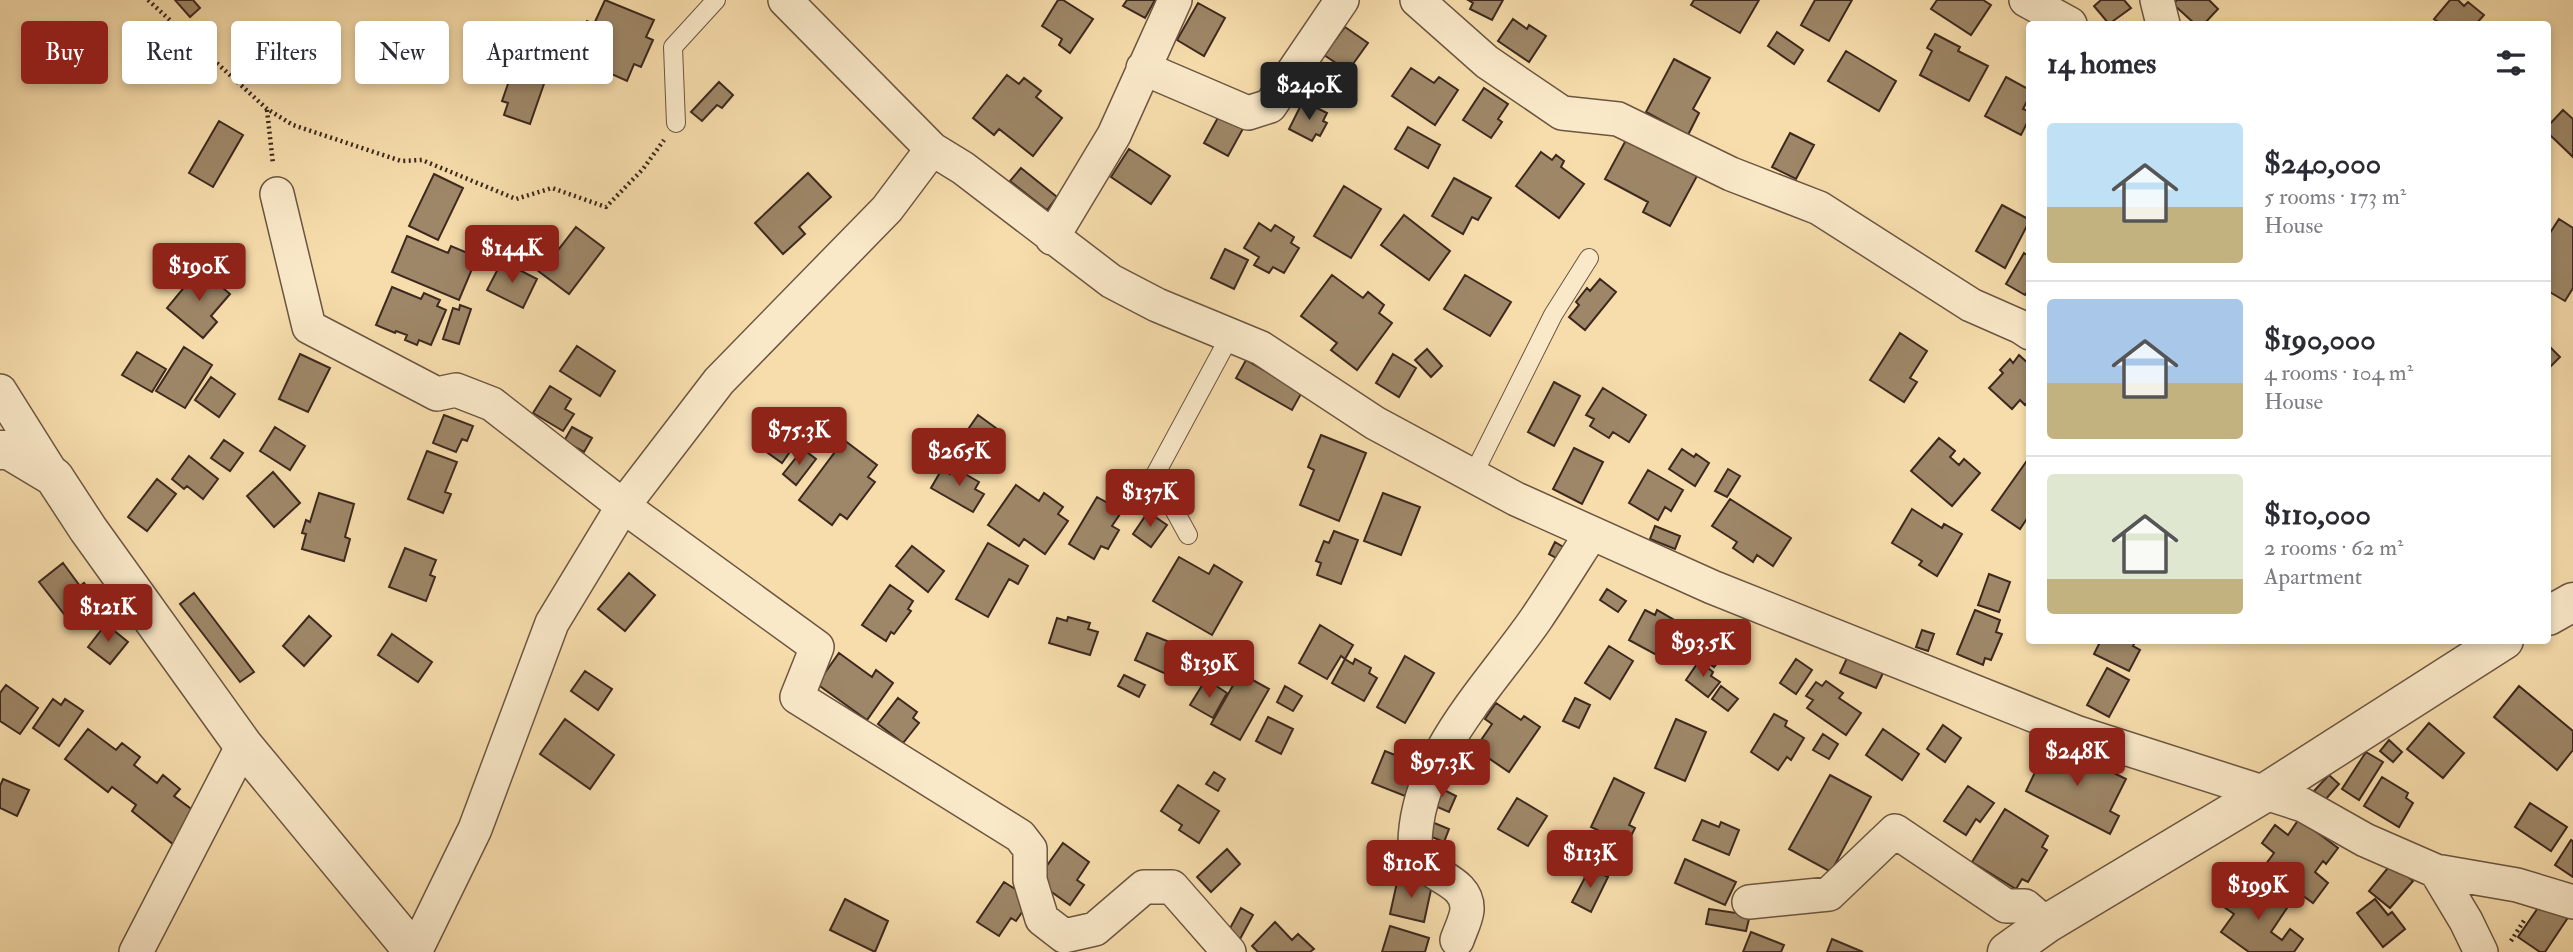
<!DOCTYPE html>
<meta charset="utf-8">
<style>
body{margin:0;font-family:"IM FELL Double Pica",serif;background:#f2f2f3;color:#2b2b33;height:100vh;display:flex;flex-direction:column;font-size:26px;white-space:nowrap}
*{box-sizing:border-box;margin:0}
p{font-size:23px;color:#7c7c81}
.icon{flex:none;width:38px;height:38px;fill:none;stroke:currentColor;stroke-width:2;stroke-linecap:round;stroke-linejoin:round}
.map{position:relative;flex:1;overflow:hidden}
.side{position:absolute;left:2026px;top:21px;width:525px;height:623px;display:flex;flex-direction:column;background:#fff;border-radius:7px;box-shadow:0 4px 10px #0003}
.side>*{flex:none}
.hud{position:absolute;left:21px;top:21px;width:665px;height:63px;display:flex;gap:14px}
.price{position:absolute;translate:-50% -60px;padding:0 16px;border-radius:7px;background:#8f2418;color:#fff;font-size:23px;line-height:46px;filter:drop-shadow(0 2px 4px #0008)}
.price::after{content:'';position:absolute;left:50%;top:42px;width:21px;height:16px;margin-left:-10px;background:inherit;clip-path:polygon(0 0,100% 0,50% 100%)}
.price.selected{background:#222;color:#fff}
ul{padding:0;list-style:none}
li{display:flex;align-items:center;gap:21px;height:175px;padding:0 21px}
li+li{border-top:2px solid #e1e1e2}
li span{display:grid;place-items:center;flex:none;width:196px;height:140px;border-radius:7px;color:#555}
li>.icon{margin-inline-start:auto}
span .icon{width:84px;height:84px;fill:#fffc;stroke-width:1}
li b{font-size:30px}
h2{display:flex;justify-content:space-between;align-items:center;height:84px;padding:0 21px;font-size:30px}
.pill{padding:0 24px;border-radius:7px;background:#fff;box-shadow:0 4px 10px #0003;font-size:24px;line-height:63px}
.pill.selected{background:#8f2418;color:#fff}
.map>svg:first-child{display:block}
.building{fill:#9e8768;stroke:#3d291f;stroke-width:2}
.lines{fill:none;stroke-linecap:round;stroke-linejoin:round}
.service-casing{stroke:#6c5642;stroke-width:20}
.minor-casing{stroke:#6c5642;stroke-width:36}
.tertiary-casing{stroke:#6c5642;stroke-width:41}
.path{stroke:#3d291f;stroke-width:4.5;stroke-dasharray:2 3.5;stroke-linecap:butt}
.service{stroke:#fae9c9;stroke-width:18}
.minor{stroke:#fae9c9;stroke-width:33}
.tertiary{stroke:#fae9c9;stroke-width:38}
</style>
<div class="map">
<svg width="2573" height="952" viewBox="0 0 2573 952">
<rect width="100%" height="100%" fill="#f7ddac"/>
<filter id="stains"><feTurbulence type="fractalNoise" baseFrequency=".00286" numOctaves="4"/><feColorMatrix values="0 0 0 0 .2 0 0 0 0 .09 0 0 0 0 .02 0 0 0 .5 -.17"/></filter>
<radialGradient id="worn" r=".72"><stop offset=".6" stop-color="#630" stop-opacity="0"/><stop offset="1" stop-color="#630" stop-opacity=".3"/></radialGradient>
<path class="building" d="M175,0H193L200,8L190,17Z
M605,0L654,20L646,37L653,40L641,67L634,64L627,81L578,59L586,42L579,39L587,21L594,24Z
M1058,0H1063L1093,19L1070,53L1059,45L1062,39L1042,26Z
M1127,0H1155L1145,18L1123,6Z
M1468,0H1503L1492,20L1470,9L1473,3Z
M1694,0H1759L1740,33L1691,5Z
M1815,0H1852L1829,41L1801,25Z
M1937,0H1983L1991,5L1971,35L1931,9Z
M2101,0H2124L2131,8L2109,24L2094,6Z
M2177,0H2209L2218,9L2204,24H2195L2173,4Z
M2450,0H2458L2464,6L2468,2L2484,15L2476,24H2441L2434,19Z
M1198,3L1225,18L1204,56L1177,40Z
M1513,19L1527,29L1529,25L1546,36L1529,62L1498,41Z
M1345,27L1368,43L1348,71L1324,55Z
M1777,32L1803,50L1794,64L1768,46Z
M1935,34L1960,47L1958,51L1988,66L1969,101L1920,75L1932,51L1927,48Z
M1846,51L1896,81L1879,111L1828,81Z
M1674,59L1710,78L1693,109L1699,113L1688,135L1646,112Z
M1411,68L1434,83L1439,77L1458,90L1435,125L1392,96Z
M520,69L546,78L530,124L504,115L508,103L502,101L510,78L516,80Z
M1007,75L1019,84L1024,78L1041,91L1036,97L1062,118L1033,156L999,129L994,135L973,118Z
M2006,77L2030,90V95L2023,109L2030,112V117L2021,135L1985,116Z
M719,82L733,95L722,108L717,105L702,121L691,112Z
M1484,88L1508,104L1498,119L1502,122L1491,138L1463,120Z
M1303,101L1327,113L1323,121L1327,123L1320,136L1316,134L1312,141L1289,129Z
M2563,110L2573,119V157L2548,133V126Z
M1221,112L1245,125L1228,156L1204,143Z
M219,121L243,135L213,187L189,173Z
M1408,127L1440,145L1428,168L1395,149Z
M1790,133L1814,145L1796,179L1772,167Z
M1626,140L1697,176L1670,226L1643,212L1648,202L1605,179Z
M1129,149L1170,176L1151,204L1111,177Z
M1541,152L1552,160L1556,155L1564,161L1561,167L1584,184L1559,218L1516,186Z
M1021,168L1057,197L1047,210L1010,181Z
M808,173L831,197L799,227L805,234L783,254L755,223Z
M434,174L463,188L438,240L409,226Z
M1454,178L1491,198L1478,220L1472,217L1463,234L1432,216Z
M1344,186L1381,209L1351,258L1314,236Z
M2002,205L2030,220L2005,268L1976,251Z
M1404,215L1450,251L1429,280L1381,245Z
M2559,219L2573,228V288L2565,301L2548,291V236Z
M1259,223L1271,231L1275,225L1294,237L1291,243L1299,248L1284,273L1273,267L1269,273L1254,265L1259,257L1244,248Z
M576,227L604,248L569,294L537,270L552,251L555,254Z
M407,236L448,253L451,246L477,257L459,300L392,272Z
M1225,249L1248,260L1234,289L1211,278Z
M2024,253L2030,257V287L2025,295L2006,284Z
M502,261L537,279L523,308L487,290Z
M200,268L230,294L211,316L217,322L203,338L167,308Z
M1332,275L1363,298L1368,292L1384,305L1379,313L1392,323L1357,370L1331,350L1337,343L1301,316Z
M1465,275L1511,302L1490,336L1444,309Z
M1600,279L1616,292L1585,330L1569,317L1579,305L1576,302L1587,288L1590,291Z
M392,287L421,299L424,293L440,300L437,306L446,310L431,345L419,340L417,345L405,340L407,335L396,331L395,333L376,325Z
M460,305L471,309L459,344L443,339L453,308L459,310Z
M1900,333L1927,351L1910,378L1917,382L1904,402L1870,380Z
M2548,345L2560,357L2548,369Z
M577,346L615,371L600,396L560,371Z
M184,347L212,365L185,408L156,391Z
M1427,349L1442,366L1431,377L1415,360Z
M137,352L166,369L152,392L122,375Z
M300,354L330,368L308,412L279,399Z
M1393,354L1416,368L1399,397L1376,383Z
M2019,355L2030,365V400L2025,405L2020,400L2012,409L1989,388L2003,373L2000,370L2010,359L2013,363Z
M1246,360L1302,392L1292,410L1236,378Z
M211,377L235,394L219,417L195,400Z
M1554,382L1580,396L1554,446L1528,432Z
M550,386L571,399L565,409L574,414L563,431L533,413Z
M1603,388L1646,415L1629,442L1613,432L1609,438L1590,426L1594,419L1586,415Z
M781,412L806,429L782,463L754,443L770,420L774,423Z
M444,415L473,426L467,441L462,439L456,452L433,443Z
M978,415L1000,431L983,456L960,441Z
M275,427L305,446L290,470L260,451Z
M572,427L592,438L584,452L564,441Z
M1321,435L1366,453L1339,521L1300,505L1314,470L1308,467Z
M1939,438L1955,451L1950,457L1959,465L1964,459L1980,473L1952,506L1911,471Z
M224,440L243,453L230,471L211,458Z
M844,440L877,465L868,477L875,482L847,519L840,514L832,525L799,500Z
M1574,448L1603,462L1582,504L1553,489Z
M803,449L816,459L796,485L783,474Z
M1682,449L1694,457L1696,454L1709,463L1695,486L1669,469Z
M427,451L457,462L445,492L451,494L443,513L408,499Z
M189,456L218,479L203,499L187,486L184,489L172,479Z
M2026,462L2030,466V514L2020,529L1992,510Z
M953,467L979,482L975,489L984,494L973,512L931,488L942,469L950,474Z
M1728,469L1740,476L1727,497L1715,491Z
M1648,470L1683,490L1671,511L1665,507L1658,520L1629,503Z
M273,472L300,503L274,527L247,496Z
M157,479L176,494L147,531L128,517Z
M1016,485L1039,501L1044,493L1063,507L1058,514L1068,521L1045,554L1024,539L1019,546L988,525Z
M319,493L354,504L345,537L350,539L344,561L302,549L306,534L302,533L306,520L310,522Z
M1383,493L1420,507L1401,555L1364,541Z
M1097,497L1122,511L1112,526L1119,530L1108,549L1101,546L1094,559L1069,544Z
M1730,499L1791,538L1773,566L1757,555L1753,562L1733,548L1737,542L1712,526Z
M1912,509L1942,528L1944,524L1962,534L1937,576L1919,565L1922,561L1892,543Z
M1148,512L1167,525L1151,547L1133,534Z
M1655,526L1680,536L1675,549L1650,539Z
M1334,531L1358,540L1341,584L1317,575L1321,563L1316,561L1324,541L1329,543Z
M1555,542L1565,548L1558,559L1549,554Z
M988,543L1028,566L1018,584L1009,579L988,617L956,599Z
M912,546L944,571L928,592L896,566Z
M405,548L436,560L430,575L435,577L426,601L389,587Z
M1179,557L1209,574L1214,565L1242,582L1212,635L1153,601Z
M63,563L80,586L84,583L95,598L68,619L39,582Z
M629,573L655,595L625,631L598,609Z
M1989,574L2010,582L1999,612L1978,605Z
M890,585L913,601L908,609L911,611L894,634L891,632L886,641L862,625Z
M1607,589L1626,601L1618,612L1600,600Z
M194,593L254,672L240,682L180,604Z
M1645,610L1655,615L1657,610L1676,621L1674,626L1680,630L1664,659L1629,640Z
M1975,610L2000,620L1996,632L2002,634L1991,660L1985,658L1983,665L1957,654Z
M309,616L331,636L304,666L283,646Z
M1068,617L1090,623L1088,629L1098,632L1090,655L1049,643L1057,618L1067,621Z
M106,624L128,642L110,664L88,647Z
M1320,625L1353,645L1345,659L1341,656L1327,679L1299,663Z
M1716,628L1734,641L1714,667L1696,654Z
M1922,630L1934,634L1928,651L1916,647Z
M1147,633L1197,653L1184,682L1135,660Z
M392,634L432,662L418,682L378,655Z
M2101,640H2136L2133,646L2140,650L2129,671L2094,654Z
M1609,646L1633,661L1610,699L1585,683Z
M839,653L872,677L876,670L893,683L867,720L817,684Z
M1405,656L1434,673L1405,723L1377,707Z
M1847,658L1883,673L1876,688L1840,673Z
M1345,659L1353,664L1355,659L1371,668L1369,673L1377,678L1364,701L1332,683Z
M1796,659L1812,670L1796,694L1780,683Z
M1699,661L1713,672L1711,676L1720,682L1708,697L1686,680Z
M2107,668L2129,680L2109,717L2087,705Z
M585,671L612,689L598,710L571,691Z
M1240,673L1269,689L1240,740L1211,724Z
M1124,675L1145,685L1139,697L1118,686Z
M1826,681L1843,693L1839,698L1861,713L1846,735L1807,708L1813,700L1806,696L1816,682L1822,686Z
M1203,684L1211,689L1213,684L1227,693L1213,718L1190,705Z
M6,685L38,708L20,734L0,721V693Z
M1285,686L1302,696L1293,711L1277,702Z
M1721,686L1738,699L1728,711L1712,699Z
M2519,686L2573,731V750L2557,770L2494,717Z
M898,698L917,712L913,718L919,723L903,743L878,724Z
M1575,698L1590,705L1579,728L1563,721Z
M53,699L61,705L65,699L83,711L59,746L33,728Z
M1496,703L1521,720L1524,716L1540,727L1509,772L1475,749L1492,724L1485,719Z
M1774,714L1787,721L1785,726L1804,738L1791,760L1787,757L1778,770L1751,752Z
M1268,717L1293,729L1281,754L1256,741Z
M565,719L614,755L590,789L540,754Z
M1676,719L1706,732L1685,781L1655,768Z
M2429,723L2464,753L2443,778L2407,749Z
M1943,725L1961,738L1945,762L1927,749Z
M88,729L116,750L122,743L140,757L134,765L157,783L163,775L180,789L174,796L198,814L174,845L132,811L136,805L112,787L108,792L65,759Z
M1883,729L1919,754L1902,780L1866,755Z
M1823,734L1838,744L1829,759L1813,750Z
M2389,740L2402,752L2393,762L2380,751Z
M2050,741L2071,751L2066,762L2080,769L2082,764L2097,772L2100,766L2126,779L2110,811L2119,816L2110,834L2026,791Z
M1385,751L1405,759L1403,765L1415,770L1405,796L1372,783Z
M2366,752L2383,762L2359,800L2342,789Z
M1214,772L1225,779L1218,791L1206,784Z
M1830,775L1871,797L1831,872L1789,849Z
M2329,775L2339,784L2325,800L2314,791Z
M2382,777L2408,793L2406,798L2413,803L2399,827L2364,806Z
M1614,778L1644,793L1629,825L1635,828L1627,844L1591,827Z
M3,779L29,790L17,816L0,808V786Z
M1178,785L1219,811L1199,843L1179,830L1182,825L1161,811Z
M1436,786L1456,796L1449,812L1428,803Z
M1968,786L1994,803L1980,822L1976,819L1966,835L1944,821Z
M1517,798L1547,816L1528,846L1498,829Z
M2530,803L2567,827L2551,851L2515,827Z
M2005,809L2048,836L2042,847L2047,850L2028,882L2022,879L2016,889L1972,862Z
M2299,819L2338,848L2326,864L2323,861L2315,872L2328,883L2313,903L2295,890L2297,886L2285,878L2281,882L2263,868L2274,853L2262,843L2275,825L2288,835Z
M1427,820L1449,829L1444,842L1422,833Z
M1702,820L1719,827L1721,822L1739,830L1729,855L1693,840Z
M2571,840L2573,841V877L2555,865Z
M1063,843L1089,862L1077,880L1084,885L1070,905L1036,881Z
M1227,849L1240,864L1211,892L1197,877Z
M1685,859L1736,882L1725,905L1675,883Z
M2392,863L2413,881L2390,908L2369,891Z
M1590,868L1608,877L1591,912L1572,902Z
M1398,878L1432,885L1424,922L1390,914Z
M1004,882L1031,899L1016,921L1011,918L999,936L977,922Z
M2235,885L2253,897L2262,885L2289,905L2271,932L2282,940L2290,929L2303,939L2294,952H2249L2221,932L2234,914L2221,905Z
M845,899L888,921L875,952L830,930Z
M2375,899L2388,915L2392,912L2405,929L2383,947L2357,913Z
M2544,899L2569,916L2545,952H2540L2518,937Z
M1241,908L1253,915L1240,939L1228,932Z
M1709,909L1750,915L1746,931L1706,924Z
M1275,922L1292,940L1298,934L1314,949L1310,952H1258L1252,946Z
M1390,926L1429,938L1425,952H1382Z
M1751,932L1784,945L1781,952H1743Z
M1832,939L1863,952H1827Z"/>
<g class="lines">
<defs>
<path id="service" d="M676,123L673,47L716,0
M1472,477L1553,315L1589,258
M1188,535L1155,475L1230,336"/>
<path id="minor" d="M785,0L932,149L963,168L1111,281L1157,305L1261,348L1375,423L1516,499L1712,587L2078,733L2303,805L2365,840L2436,871L2517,885L2573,902
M1417,0L1487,62L1562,113L1618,119L1731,174L1819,208L1971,305L2021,327L2030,333
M2026,0L2070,24
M2157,0L2163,24
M1143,68L1248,113L1270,106L1342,0
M277,194L309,327L437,394L456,390L492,404L623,506L817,647L797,697L1020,836L1030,849V880L1042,919L1064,936L1095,929L1144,887H1172L1229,952
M1052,238L1114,135L1175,0
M0,391L54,477
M2436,871L2466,921L2481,952
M1749,902L1829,894L1895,831L2006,906H2025L2046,924
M1457,940C1460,931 1466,920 1467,910C1469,875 1414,877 1415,844C1416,757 1489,687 1536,619C1555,591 1573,562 1591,534
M136,952L243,745
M415,952L475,829L552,623L623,506L719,381L887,209L932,149"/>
<path id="tertiary" d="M0,450H9L54,477L88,529L243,745L414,952
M2548,616L2573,602
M2007,952L2046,924L2263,794L2504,640"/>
</defs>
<use href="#service" class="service-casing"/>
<use href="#minor" class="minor-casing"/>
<use href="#tertiary" class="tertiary-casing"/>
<path class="path" d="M148,0L267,109L293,125L401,161L422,160L516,199L552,188L606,207L643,169L664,140
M267,110L273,164
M2511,941L2525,919"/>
<use href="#service" class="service"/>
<use href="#minor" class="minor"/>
<use href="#tertiary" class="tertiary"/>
</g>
<rect width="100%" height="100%" filter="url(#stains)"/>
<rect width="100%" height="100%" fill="url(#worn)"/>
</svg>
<b class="price selected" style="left:1309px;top:122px">$240K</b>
<b class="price" style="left:512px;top:285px">$144K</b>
<b class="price" style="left:199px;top:303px">$190K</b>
<b class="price" style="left:799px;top:467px">$75.3K</b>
<b class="price" style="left:959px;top:488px">$265K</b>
<b class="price" style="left:1150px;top:529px">$137K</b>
<b class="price" style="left:108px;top:644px">$121K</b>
<b class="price" style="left:1703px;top:679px">$93.5K</b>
<b class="price" style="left:1209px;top:700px">$139K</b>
<b class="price" style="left:2077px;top:788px">$248K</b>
<b class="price" style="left:1442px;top:799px">$97.3K</b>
<b class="price" style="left:1590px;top:890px">$113K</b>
<b class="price" style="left:1411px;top:900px">$110K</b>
<b class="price" style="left:2258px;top:922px">$199K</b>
<div class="hud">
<a class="pill selected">Buy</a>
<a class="pill">Rent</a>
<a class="pill">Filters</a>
<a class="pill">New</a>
<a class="pill">Apartment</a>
</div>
<section class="side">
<h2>14 homes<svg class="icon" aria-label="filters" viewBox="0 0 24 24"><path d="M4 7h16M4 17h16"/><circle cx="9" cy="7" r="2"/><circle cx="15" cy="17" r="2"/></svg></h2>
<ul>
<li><span style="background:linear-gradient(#bfe0f5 60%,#c2b280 0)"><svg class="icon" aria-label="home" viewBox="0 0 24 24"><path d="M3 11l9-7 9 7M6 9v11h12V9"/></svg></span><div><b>$240,000</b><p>5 rooms · 173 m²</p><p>House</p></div></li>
<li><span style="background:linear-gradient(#a9c7e8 60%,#c2b280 0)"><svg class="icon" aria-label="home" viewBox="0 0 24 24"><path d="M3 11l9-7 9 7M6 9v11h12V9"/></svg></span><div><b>$190,000</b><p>4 rooms · 104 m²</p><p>House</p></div></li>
<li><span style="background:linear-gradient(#dfe7d0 75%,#c2b280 0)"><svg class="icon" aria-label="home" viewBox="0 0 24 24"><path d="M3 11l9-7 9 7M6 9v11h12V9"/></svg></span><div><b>$110,000</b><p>2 rooms · 62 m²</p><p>Apartment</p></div></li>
</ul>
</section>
</div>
